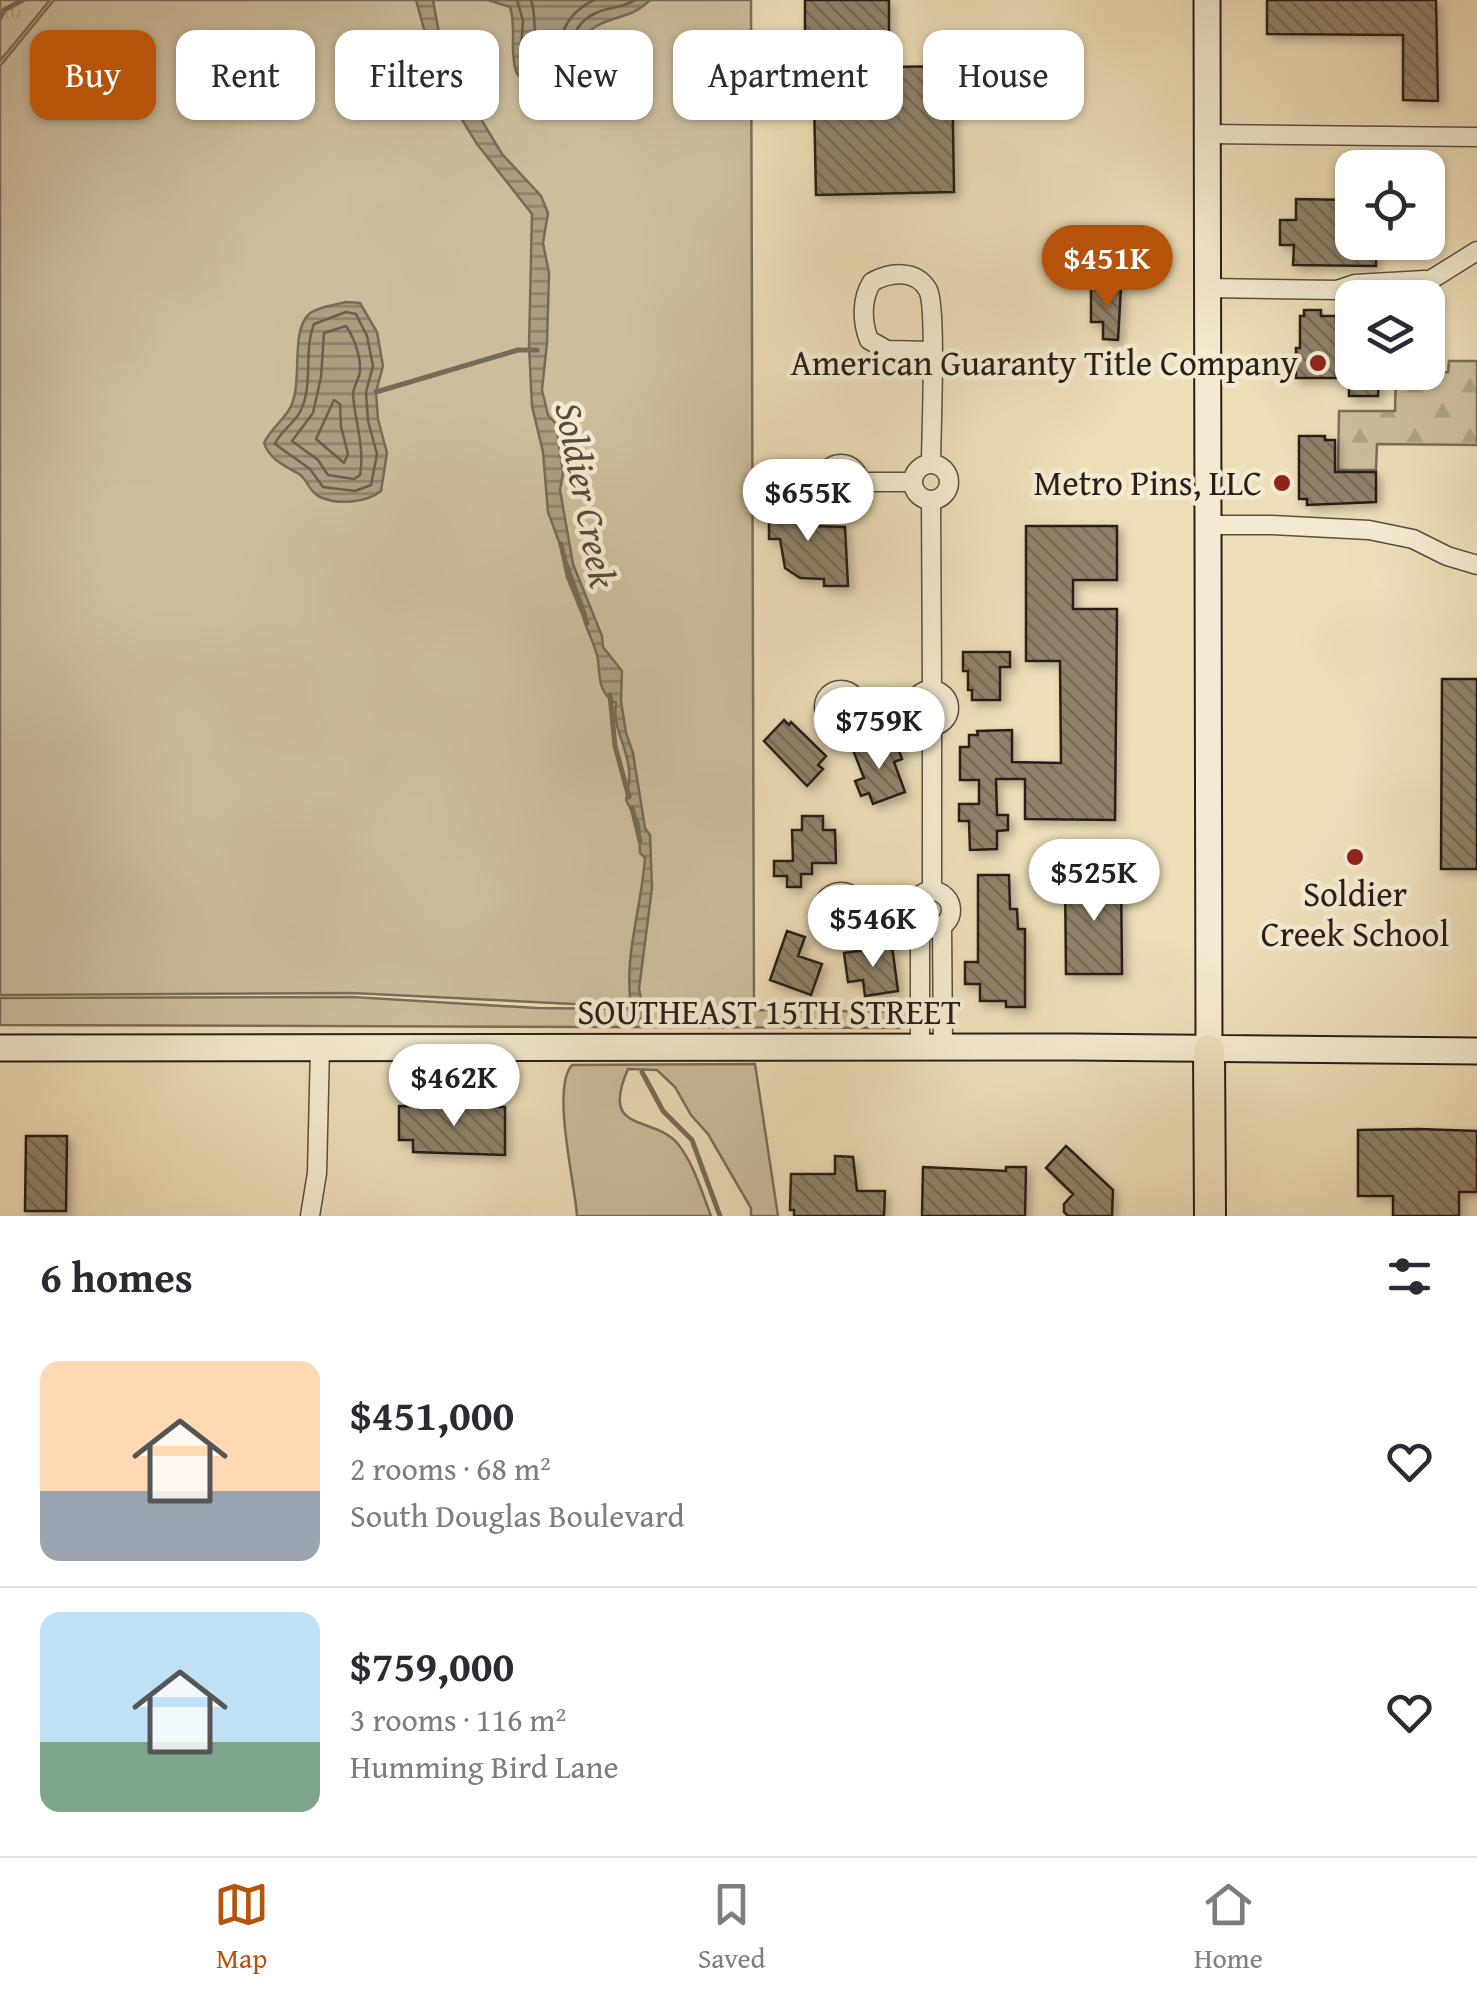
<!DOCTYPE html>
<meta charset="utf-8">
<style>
body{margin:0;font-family:"Gentium Book Plus",serif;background:#f2f2f3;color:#2b2b33;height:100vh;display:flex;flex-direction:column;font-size:38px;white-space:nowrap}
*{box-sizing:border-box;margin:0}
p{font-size:32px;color:#7c7c81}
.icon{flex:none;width:55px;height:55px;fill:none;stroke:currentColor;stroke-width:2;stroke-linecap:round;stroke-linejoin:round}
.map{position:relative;height:1216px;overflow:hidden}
.side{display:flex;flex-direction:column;background:#fff;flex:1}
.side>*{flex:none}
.top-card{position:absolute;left:30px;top:30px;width:1418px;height:90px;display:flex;gap:20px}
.controls{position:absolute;left:1335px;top:150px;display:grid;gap:20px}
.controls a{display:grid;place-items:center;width:110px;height:110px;border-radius:20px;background:#fff;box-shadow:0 2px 8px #0004;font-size:50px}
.price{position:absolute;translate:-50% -85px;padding:0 22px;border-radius:35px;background:#fff;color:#222;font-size:32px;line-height:65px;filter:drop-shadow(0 2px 5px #0008)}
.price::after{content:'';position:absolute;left:50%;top:60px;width:30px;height:22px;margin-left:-15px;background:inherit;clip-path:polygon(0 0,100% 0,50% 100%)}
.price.active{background:#b45309;color:#fff}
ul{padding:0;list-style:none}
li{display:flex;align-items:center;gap:30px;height:250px;padding:0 40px}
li+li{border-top:2px solid #e1e1e2}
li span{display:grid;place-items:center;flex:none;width:280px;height:200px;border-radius:20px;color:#555}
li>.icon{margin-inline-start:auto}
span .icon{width:120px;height:120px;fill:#fffc;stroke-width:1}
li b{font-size:42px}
h2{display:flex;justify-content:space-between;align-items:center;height:120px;padding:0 40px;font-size:42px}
.tag{padding:0 35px;border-radius:20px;background:#fff;box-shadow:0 2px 8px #0004;font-size:35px;line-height:90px}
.tag.active{background:#b45309;color:#fff}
.tab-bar{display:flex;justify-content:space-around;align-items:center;height:140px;border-top:2px solid #e1e1e2;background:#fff;font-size:28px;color:#7c7c81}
.tab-bar a{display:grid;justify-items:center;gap:5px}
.tab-bar .active{color:#b45309}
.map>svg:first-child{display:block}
.grass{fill:#ccbe9d;stroke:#7a6e5a;stroke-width:2.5}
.forest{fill:url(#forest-firs);stroke:#7a6e5a;stroke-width:2.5}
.park{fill:url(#park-tufts);stroke:#7a6e5a;stroke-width:2.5}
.water{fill:url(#water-rules);stroke:#766b58;stroke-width:2.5}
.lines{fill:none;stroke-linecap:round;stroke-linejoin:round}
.shore{stroke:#6a5e4d;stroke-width:2.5}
.stream{stroke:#766b58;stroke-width:5}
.building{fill:url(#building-back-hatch);stroke:#291f18;stroke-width:2.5;filter:url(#shadow)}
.minor-casing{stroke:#5a4f40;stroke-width:21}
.secondary-casing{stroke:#291f18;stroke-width:29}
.primary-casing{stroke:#291f18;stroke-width:34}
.minor{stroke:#f3ead1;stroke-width:18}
.secondary{stroke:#f3ead1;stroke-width:25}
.primary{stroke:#eddeb8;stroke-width:30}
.poi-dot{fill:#8f2418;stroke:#f3ead1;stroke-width:4}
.labels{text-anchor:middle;stroke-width:9;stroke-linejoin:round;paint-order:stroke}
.poi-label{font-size:35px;fill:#291f18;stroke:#f3ead1;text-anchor:end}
.street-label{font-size:35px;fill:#291f18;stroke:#f3ead1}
.water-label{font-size:38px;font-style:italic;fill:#564b3d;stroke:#f3ead1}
</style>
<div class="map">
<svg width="1477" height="1216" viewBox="0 0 1477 1216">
<defs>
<pattern id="forest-firs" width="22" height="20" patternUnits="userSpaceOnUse" patternTransform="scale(2.5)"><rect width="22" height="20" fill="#ccbe9d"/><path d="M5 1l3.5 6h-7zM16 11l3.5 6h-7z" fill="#afa386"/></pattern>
<pattern id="park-tufts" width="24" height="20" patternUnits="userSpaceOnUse" patternTransform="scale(2.5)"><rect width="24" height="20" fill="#ccbe9d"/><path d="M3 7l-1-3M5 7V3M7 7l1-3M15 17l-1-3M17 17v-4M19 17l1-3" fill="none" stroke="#afa386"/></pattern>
<pattern id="water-rules" width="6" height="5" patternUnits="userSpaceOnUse" patternTransform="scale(2.5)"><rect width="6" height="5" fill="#aa9d82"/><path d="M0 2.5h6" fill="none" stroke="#8a7f69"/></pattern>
<pattern id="building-back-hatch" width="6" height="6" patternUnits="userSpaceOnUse" patternTransform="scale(2.5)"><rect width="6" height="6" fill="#8f826b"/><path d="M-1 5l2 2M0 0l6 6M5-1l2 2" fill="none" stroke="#756a57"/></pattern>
<filter id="shadow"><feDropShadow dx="4.5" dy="4.5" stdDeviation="5" flood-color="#0004"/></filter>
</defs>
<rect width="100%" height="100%" fill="#eddeb8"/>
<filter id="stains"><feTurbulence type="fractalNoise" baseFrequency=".002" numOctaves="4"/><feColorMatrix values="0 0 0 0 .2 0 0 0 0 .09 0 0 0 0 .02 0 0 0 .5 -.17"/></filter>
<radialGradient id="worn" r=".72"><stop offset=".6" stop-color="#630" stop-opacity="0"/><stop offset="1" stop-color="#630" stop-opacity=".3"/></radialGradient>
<path class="grass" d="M54,0H751L754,1010L906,1012L900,1028L0,1025V998L353,997L537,1008L696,1010L352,993L0,995V66Z
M755,1064L778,1216H751V1208L708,1134L691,1115L675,1087L657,1070L628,1069C599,1135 653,1114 678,1144C694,1164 702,1193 711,1216H577C575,1183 551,1088 572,1065Z"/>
<path class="forest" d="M1449,361H1477V445L1377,444L1376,470H1338L1339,411H1395L1396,373L1448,372Z"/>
<path class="park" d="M0,0H50L0,61Z"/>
<path class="water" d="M416,0H433L439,33L467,96L502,154L541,196L548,213L543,243L549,273L547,343L542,390L548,415L556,424L563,473L560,490L573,564L602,636L603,647L622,671L621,701L626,733L633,753L645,828L650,835L652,888L639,989L646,1023L634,1021C620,965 641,914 645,858L640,853L639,824L626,800C628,790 630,782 629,770C627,745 612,728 616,703C598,693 600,677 598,660C596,647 588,633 584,620L586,615L548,512L543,452L532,406L529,346L532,214L477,144L456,110L441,72L432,58Z
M488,0H650C629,23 596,14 581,42L574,101C566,111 548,115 540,102C537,98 536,92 533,87C528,80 519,80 516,71C509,49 517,29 510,7Z
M346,302L360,303L377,332L383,366L376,392L378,419L387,453L381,491C366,503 338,505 320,497C309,492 308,480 299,474C285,466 269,459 264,443C271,428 286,418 291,406C303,381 290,332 309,314C317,307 335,305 346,302Z"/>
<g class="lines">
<path class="shore" d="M517,0L523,21L521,49L526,68L541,81L553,100L566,95C569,67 564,26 596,13C609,7 623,8 635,0
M531,0C540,26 526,55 551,71L556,68C559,37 564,14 594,0
M346,312L356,314L367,336L373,366L366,392L368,421L377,454L371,485L355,491L323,487L310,469L275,444C281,430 293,425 300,412C314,385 303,352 314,324Z
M346,326C354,337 361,357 360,371C359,380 353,386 353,395C355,422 365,448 360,475L354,479L328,475L318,460L292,441L313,413L321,377L324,333Z
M334,400L340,404L341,427L348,454L344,463L316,439Z"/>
<path class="stream" d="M0,18L4,10L23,0
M376,392L518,350H537
M561,544L568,576L587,623
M610,695L615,746L629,797
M632,808L640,841
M642,1072L663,1111L692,1140L720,1216"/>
</g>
<path class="building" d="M805,0H889V67L952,66L954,192L816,195L813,51H805Z
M1267,0H1436L1438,101L1403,100V35L1267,34Z
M1296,199L1352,200V242H1376V266L1293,265L1294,245H1280V220H1296Z
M1091,287H1121L1118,340L1103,339V322H1091Z
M1304,310H1321V316H1336V322H1350L1352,372H1379L1378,396H1349V378H1296V348H1300V316H1304Z
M1299,436H1325V440H1335V472H1376V502L1307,505V499H1299Z
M769,495H788V501L806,515L813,526L845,527L848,586H824V579L800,578L785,568L780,539H769Z
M1026,526H1117V580H1073V609H1117L1115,820L1025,819V779H996L997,815H1008V830L997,831V849L970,850L969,821H959V804H979V780H960V747H969V735H978L977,731L1012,730V762L1061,763L1060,661H1026Z
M963,652H1010V667H1000V700H972V690H968V671H963Z
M1442,679H1477V869H1441Z
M784,720L789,725L791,722L826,756L818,765L823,769L807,786L764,741Z
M872,743L874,751L896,743L902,759L894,762L905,792L873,804L869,793L861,796L855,781L864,778L853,750Z
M802,816H823V830H835L836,863H812V874H801V887H787V876H774V861H793L792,830H802Z
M978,875H1009L1010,909H1017L1018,929H1025V1007H1006V1001H980V984H965V962H978Z
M1065,875H1121L1122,974H1066Z
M787,931L805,937L798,956L822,964L811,995L770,980Z
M892,946L898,991L865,996L863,980L848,982L844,953Z
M399,1106L505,1107V1155L413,1152V1140H399Z
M1419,1129L1477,1131V1192H1459V1216H1393V1196H1358V1130Z
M26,1136H67L66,1211H25Z
M1066,1146L1113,1190L1112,1216H1068L1064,1212V1204L1073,1194L1046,1168Z
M835,1156L853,1157L857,1191H885L884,1216H794V1210H790L791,1174H835Z
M923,1167L1006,1171V1167H1026L1025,1216H922Z"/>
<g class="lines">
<defs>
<path id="minor" d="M1208,134L1477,137
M1207,288L1337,290L1353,298
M1337,290L1355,284L1425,280
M1395,298L1408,294L1477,251
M913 482a18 18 0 1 1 36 0a18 18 0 1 1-36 0Z
M823 482a18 18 0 1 1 36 0a18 18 0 1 1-36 0Z
M931,464C931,435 937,307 928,290C916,269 890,272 872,282C861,299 862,322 869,340L887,350L931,351
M859,482H913
M931,500L932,690
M1208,525H1272L1369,530L1413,539L1447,556L1477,565
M824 707a17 17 0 1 1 34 0a17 17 0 1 1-34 0Z
M913 708a18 18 0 1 1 36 0a18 18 0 1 1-36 0Z
M858,708H913
M913 910a19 19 0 1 1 38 0a19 19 0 1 1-38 0Z
M822 911a19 19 0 1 1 38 0a19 19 0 1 1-38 0Z
M932,892V726
M860,911H913
M920,924V1047
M942,926L943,1047
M310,1216L317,1173L320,1047"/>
<path id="secondary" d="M1207,0L1209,1050
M0,1048L1074,1047L1477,1051"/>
<path id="primary" d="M1209,1050L1210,1216"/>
</defs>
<use href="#minor" class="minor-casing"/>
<use href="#secondary" class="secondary-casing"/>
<use href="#primary" class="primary-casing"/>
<use href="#minor" class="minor"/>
<use href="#secondary" class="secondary"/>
<use href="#primary" class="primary"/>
</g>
<g class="poi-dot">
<circle cx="1318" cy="363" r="10"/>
<circle cx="1282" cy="483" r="10"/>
<circle cx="1355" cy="857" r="10"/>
</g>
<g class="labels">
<g class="poi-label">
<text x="1298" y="375">American Guaranty Title Company</text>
<text x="1262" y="495">Metro Pins, LLC</text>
<text x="1355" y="906" text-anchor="middle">Soldier<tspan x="1355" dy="40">Creek School</tspan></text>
</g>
<g class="street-label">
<text x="769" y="1024">SOUTHEAST 15TH STREET</text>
</g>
<g class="water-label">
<text transform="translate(586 495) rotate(79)" y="13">Soldier Creek</text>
</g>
</g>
<rect width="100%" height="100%" filter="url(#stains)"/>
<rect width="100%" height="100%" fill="url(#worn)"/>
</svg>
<div class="controls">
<a><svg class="icon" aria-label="locate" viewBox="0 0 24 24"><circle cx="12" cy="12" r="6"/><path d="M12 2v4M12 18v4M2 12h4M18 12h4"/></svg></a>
<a><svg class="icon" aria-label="layers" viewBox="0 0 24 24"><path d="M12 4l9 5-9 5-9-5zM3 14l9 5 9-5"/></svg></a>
</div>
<b class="price active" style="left:1107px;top:310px">$451K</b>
<b class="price" style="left:808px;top:544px">$655K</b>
<b class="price" style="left:879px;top:772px">$759K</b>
<b class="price" style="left:1094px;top:924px">$525K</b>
<b class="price" style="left:873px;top:970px">$546K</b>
<b class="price" style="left:454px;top:1129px">$462K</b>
<div class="top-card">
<a class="tag active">Buy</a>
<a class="tag">Rent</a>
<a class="tag">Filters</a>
<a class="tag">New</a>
<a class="tag">Apartment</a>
<a class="tag">House</a>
</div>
</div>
<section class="side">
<h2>6 homes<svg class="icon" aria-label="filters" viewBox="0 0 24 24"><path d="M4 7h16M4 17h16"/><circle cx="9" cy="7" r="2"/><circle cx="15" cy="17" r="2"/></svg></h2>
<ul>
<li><span style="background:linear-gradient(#ffd9b3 65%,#9aa5b1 0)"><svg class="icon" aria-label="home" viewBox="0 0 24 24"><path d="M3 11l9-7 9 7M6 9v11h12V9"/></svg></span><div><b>$451,000</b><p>2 rooms · 68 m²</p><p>South Douglas Boulevard</p></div><svg class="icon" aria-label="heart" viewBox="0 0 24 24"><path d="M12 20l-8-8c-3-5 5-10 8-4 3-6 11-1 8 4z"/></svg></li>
<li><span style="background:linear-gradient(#bfe0f5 65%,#7fa58c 0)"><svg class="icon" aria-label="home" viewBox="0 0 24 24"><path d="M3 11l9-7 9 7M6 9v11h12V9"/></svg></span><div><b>$759,000</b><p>3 rooms · 116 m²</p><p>Humming Bird Lane</p></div><svg class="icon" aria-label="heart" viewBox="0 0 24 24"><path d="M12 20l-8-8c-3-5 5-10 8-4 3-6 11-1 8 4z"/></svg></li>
</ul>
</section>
<nav class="tab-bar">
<a class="active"><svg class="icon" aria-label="map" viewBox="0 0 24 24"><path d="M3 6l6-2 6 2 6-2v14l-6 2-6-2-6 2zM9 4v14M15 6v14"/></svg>Map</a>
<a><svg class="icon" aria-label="saved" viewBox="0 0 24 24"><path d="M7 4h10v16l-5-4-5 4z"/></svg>Saved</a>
<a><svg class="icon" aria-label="home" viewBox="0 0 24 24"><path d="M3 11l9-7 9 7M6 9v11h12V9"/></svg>Home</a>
</nav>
